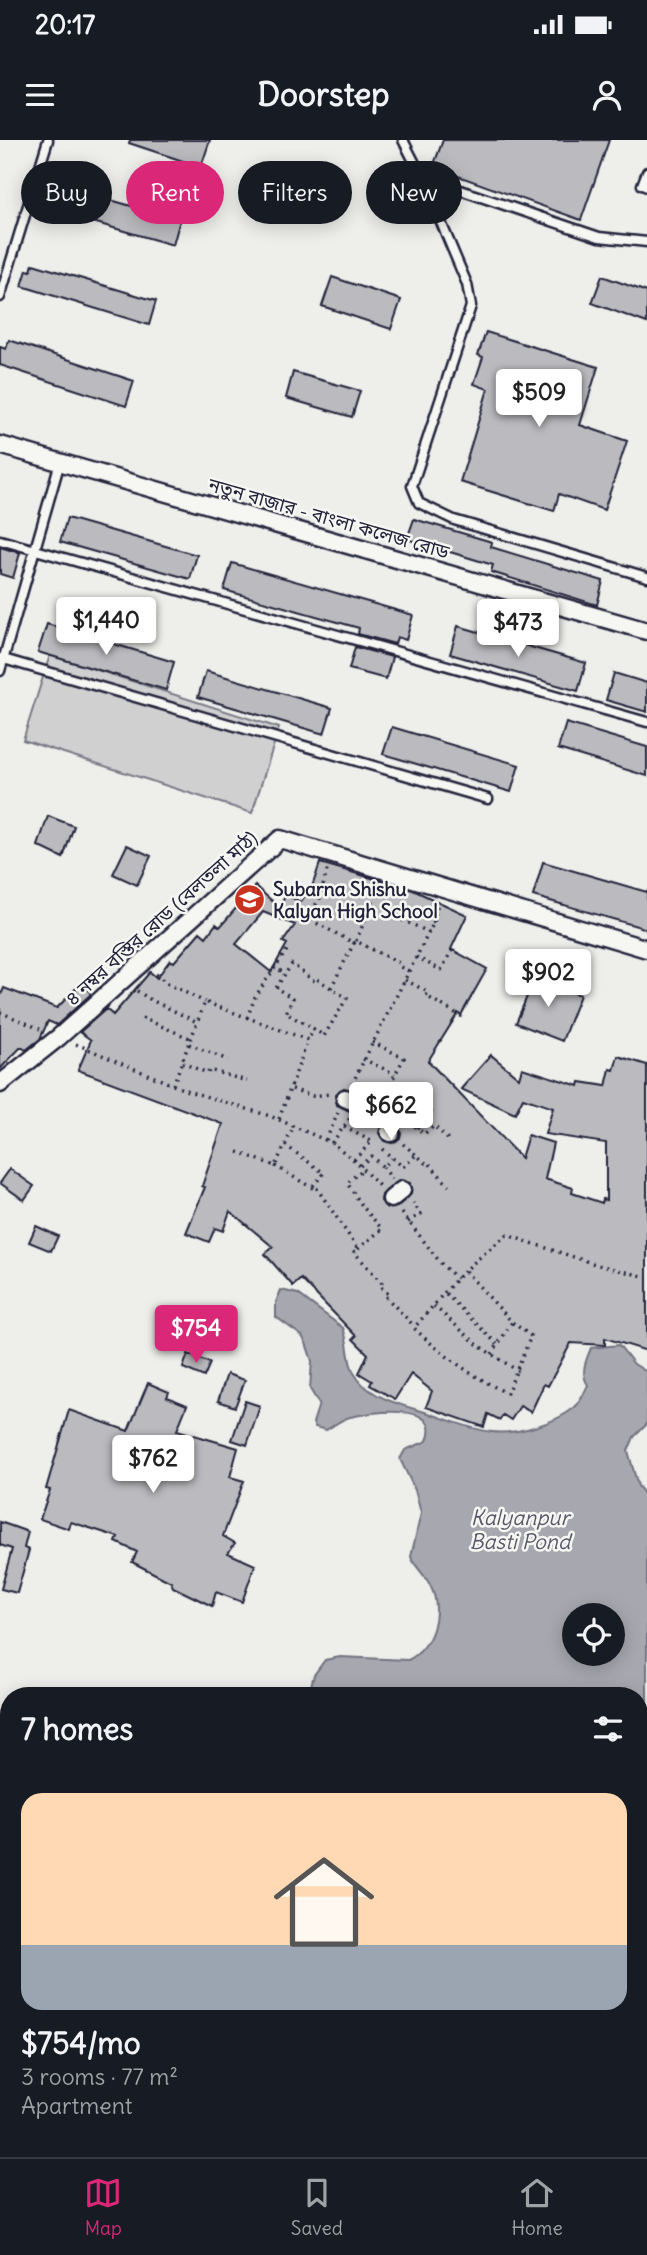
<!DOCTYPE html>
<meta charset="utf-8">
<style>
body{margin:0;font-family:Delius,"Noto Sans Bengali",sans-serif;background:#20242c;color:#f1f3f6;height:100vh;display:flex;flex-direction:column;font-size:26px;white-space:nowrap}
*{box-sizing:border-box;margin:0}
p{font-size:23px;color:#9ea1a6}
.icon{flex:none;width:38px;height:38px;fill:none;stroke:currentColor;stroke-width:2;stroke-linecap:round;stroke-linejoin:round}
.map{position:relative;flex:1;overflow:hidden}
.details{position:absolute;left:0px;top:1547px;width:648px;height:471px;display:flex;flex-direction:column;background:#171b24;border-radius:28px 28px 0 0;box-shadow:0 4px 18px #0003}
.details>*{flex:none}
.guide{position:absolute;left:21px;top:21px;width:606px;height:63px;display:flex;gap:14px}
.buttons{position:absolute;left:562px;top:1463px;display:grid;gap:14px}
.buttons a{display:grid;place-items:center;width:63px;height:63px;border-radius:50%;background:#171b24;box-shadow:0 4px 18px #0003;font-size:35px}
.price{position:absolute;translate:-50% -60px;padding:0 16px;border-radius:7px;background:#fff;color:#222;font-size:23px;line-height:46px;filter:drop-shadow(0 2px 4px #0008)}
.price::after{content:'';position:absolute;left:50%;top:42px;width:21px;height:16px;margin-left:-10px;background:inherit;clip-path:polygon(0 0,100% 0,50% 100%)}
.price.selected{background:#db2777;color:#fff}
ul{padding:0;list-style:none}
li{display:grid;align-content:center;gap:14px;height:371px;padding:0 21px}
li+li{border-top:2px solid #363941}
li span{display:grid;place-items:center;height:217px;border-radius:21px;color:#555}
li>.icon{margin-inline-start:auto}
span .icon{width:126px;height:126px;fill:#fffc;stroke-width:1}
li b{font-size:30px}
h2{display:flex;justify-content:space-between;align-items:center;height:84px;padding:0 21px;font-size:30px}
.tag{padding:0 24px;border-radius:32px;background:#171b24;box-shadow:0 4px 18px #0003;font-size:24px;line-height:63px}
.tag.selected{background:#db2777;color:#fff}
.status{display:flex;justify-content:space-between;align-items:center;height:49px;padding:0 35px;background:#171b24;direction:ltr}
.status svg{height:19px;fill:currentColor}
header{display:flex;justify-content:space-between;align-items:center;height:91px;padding:0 21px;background:#171b24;font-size:32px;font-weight:800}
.menu{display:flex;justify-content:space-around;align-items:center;height:98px;border-top:2px solid #363941;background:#171b24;font-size:19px;color:#9ea1a6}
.menu a{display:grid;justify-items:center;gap:4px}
.menu .selected{color:#db2777}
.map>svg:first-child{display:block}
.green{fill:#d0d0d1;stroke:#797986;stroke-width:2}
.water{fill:#a7a7af;stroke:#727281;stroke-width:2;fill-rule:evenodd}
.building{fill:#bbbbbf;stroke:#22223b;stroke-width:2;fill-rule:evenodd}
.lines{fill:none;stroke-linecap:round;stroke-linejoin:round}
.lane-casing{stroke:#22223b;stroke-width:13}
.street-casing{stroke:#22223b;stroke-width:21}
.path{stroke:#22223b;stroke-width:3.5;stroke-dasharray:2 5;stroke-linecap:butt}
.lane{stroke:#f6f6f2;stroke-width:8}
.street{stroke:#f6f6f2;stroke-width:16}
.labels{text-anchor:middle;stroke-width:5;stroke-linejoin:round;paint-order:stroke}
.street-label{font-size:19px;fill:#22223b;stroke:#f6f6f2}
.poi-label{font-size:19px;font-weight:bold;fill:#22223b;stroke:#f6f6f2;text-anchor:start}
.water-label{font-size:21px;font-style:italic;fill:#575769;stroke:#f6f6f2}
</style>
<div class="status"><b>20:17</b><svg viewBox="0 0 49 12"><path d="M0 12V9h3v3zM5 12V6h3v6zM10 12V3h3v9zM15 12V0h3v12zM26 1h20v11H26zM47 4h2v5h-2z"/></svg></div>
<header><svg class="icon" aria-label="menu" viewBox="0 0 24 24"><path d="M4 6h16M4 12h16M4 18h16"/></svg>Doorstep<svg class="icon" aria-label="person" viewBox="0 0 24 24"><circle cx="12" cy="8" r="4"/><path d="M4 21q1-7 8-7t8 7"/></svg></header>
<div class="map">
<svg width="647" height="2017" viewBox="0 0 647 2017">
<rect width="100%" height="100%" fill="#eeeeeb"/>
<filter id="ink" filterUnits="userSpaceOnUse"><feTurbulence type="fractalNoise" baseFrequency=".0143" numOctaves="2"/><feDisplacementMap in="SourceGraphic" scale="14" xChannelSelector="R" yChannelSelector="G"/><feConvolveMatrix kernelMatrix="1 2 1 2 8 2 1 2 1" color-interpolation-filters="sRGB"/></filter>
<g filter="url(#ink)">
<path class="green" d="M50,515L279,588L252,673L23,600Z"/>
<path class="water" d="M281,1150L298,1154L343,1188C350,1205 346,1224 358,1239C372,1258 404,1266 425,1272C447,1279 469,1289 492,1292C517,1295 555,1283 574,1268C581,1262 584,1253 588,1245C580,1233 586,1220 591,1208L619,1205L634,1224L647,1232V1284L634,1297L628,1311L638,1346L647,1357V1587L639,1589V1556H308L314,1535L325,1520L340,1517L408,1520C434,1507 443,1470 430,1445C425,1435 416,1428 411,1417L421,1373L415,1350L400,1319L405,1310L427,1301C444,1260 368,1273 350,1277C341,1279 334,1286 326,1290L315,1287L313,1283L319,1264L310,1249L312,1221L306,1203L302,1196L276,1177V1162ZM574,1475H612V1514H574Z"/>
<path class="building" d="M130,0H210L201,27L129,3Z
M443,0H609L581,80L433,27Z
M55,44L180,80L173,105L44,68L49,50L52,52Z
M33,124L156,161L149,185L22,146L27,130L31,131Z
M602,136L647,152V183L592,163Z
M332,137L401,160L391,189L322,166Z
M486,192L598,227L580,285L627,301L604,370L559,354L554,371L460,342L488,249L474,244L483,217L478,215Z
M9,200L134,241L126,266L0,225V207L6,209Z
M293,232L360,251L352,277L286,258Z
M67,378L197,415L190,439L60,402Z
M414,379L492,402L491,407L603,441L597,465L491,432L493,425L407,399Z
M0,407L20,413L13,438L0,434Z
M232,423L413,475L406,500L397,497L395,504L358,494L359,488L224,450Z
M47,484L174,522L166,550L38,512Z
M458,486L586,523L578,551L450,514Z
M355,507L392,517L386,539L349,529Z
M206,531L332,568L324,594L198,557Z
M614,533L647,543V572L606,560Z
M566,583L647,607V636L558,609Z
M392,587L519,625L511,652L383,614Z
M48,676L74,686L63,718L38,706Z
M127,705L151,716L137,745L113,734Z
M543,722L647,752V789L533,756Z
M320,723L413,750L467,775L451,809L487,829L461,875L458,873L428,921L521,1018L528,995L553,1003L545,1039L573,1048L572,1053L602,1063L603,1059L606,1060V1003L545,994L553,968L523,958L515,974L461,949L491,915L519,938L522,928L579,946L580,942L606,946L610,929L614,930L618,916L647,925V1211L605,1198V1205L571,1203L548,1246L544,1244L531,1272L520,1266L511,1280L503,1275L500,1280L488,1274L484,1287L426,1267L432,1251L411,1234L395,1259L370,1245L372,1241L359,1233L368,1214L353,1199L356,1196L301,1139L293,1146L265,1114L273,1107L230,1071L223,1091L215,1088L209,1102L186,1093L205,1047L202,1046L223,984L78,930L91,900L80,892L106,869L113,875L150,832L157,838L170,820L174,822L200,792L206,797L216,784L220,787L255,746L279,767L286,755L301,762L307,752L310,753ZM263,772L295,785L283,802L287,804L271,832L236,804ZM344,948L365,956L367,962L364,971L354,973L337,965L335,955ZM389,982L396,984L401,992L400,998L392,1003L384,1001L379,993L383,984ZM400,1040L410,1043L411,1054L397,1067L387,1068L381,1061L382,1055Z
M535,837L580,855L562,901L516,883Z
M82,842L91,854L57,885L48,881L40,899L26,910L21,907L0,929V857L4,848L57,868Z
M10,1029L34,1046L24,1060L0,1043Z
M36,1086L58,1096L51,1111L29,1102Z
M188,1214L210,1223L204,1237L183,1228Z
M227,1234L245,1240L235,1267L218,1261Z
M148,1243L169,1252L167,1257L187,1265L177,1290L238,1308L230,1337L244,1341L223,1396L235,1403L228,1413L255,1425L242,1462L216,1452L212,1466L173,1447L171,1442L132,1422L137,1412L116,1402L118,1397L71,1382L69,1389L40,1379L50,1350L46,1349L69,1270L128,1291Z
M245,1261L260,1266L247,1305L232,1300Z
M0,1382L28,1392L24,1408L29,1410L17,1453L1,1449L12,1409L0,1405Z"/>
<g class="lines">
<defs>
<path id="lane" d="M403,0L422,37L599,97L647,102
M647,32L642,45L647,47
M422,37L467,144L471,166L412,346L419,363L454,380L647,437
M0,157L48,0
M0,400L647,582
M0,518L488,659
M0,531L60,322"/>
<path id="street" d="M0,305L647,491
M0,944L59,897L280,699L647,809
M345,958L357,963
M389,992L391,993
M391,1059L402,1050
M533,2017V2009"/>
</defs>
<use href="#lane" class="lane-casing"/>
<use href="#street" class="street-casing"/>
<path class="path" d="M407,769L434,782
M292,770L354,803L356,801L399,823L400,827L409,831
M308,777L320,758L327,730
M402,780L429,792
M356,801L380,745
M416,817L441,830L454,807
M274,826L285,834L276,848L293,858L286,873L314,889
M156,834L168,844L205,862
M405,840L428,852L426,856L466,879
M331,848L354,803
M137,851L151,860L197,882
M0,872L40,889
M142,878L192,899
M247,878L255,857L289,807
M372,902L404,918L389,946L420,959L409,974L399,981
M76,904L185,950L270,976L332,1003L354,1020L379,1046
M189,904L228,920
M363,919L395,934
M182,923L208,933L209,930L247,941
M352,944L434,782L438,762
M173,945L205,862L308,900L314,889L324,896L347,858L317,839L315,842L292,824L285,834
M292,949L312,956L330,954
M371,967L380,971L382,968L390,971L393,968L409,974
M404,977L424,994L434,986L451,1002
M279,979L308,900
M344,987L373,1002
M417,988L434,968
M326,1000L338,973
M332,1003L350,978
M403,1004L426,1023L428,1022L449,1046
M285,1005L324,1033L312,1047
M382,1009L403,1027L416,1015
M238,1012L275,1026L294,986
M354,1020L372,1001
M275,1026L314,1049L316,1047L358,1109L354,1112L382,1143L380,1146L388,1154L385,1156L414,1186
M360,1026L371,1016L383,1027L391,1018
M383,1027L392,1039
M402,1073L443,1126L457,1138
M408,1082L421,1074L413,1063
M358,1109L382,1089L363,1067L347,1043L363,1029
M465,1131L512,1182L531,1196L507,1253C473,1237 441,1214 414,1188L457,1138C473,1123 489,1109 507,1095L598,1125L647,1137
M446,1154L497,1204
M434,1166L479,1206L518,1231
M492,1214L512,1182"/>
<use href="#lane" class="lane"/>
<use href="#street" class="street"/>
</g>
</g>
<defs>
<symbol id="school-disc" viewBox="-11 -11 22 22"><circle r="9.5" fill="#c8321e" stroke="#f6f6f2"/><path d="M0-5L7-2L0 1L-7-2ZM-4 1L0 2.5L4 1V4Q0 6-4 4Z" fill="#fff"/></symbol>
</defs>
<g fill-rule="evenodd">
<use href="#school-disc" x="232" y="742" width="35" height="35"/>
</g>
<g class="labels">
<g class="street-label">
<text transform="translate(329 378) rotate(16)" y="7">নতুন বাজার - বাংলা কলেজ রোড</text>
<text transform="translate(161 778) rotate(-42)" y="7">৪ নম্বর বস্তির রোড (বেলতলা মাঠ)</text>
</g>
<g class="poi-label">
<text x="273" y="756">Subarna Shishu<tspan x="273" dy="22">Kalyan High School</tspan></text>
</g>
<g class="water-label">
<text x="520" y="1385">Kalyanpur<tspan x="520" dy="24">Basti Pond</tspan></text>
</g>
</g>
</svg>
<div class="buttons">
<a><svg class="icon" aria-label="locate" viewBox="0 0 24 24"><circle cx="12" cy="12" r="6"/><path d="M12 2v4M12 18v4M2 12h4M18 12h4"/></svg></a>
</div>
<b class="price" style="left:539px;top:289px">$509</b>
<b class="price" style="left:106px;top:517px">$1,440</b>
<b class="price" style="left:518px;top:519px">$473</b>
<b class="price" style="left:548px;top:869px">$902</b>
<b class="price" style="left:391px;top:1002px">$662</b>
<b class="price selected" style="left:196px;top:1225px">$754</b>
<b class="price" style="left:153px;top:1355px">$762</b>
<div class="guide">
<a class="tag">Buy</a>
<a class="tag selected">Rent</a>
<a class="tag">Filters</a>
<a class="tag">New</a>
</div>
<section class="details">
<h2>7 homes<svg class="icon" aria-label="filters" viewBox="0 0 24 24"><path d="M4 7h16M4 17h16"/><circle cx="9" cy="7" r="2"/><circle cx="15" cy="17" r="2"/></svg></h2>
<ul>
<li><span style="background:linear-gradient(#ffd9b3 70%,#9aa5b1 0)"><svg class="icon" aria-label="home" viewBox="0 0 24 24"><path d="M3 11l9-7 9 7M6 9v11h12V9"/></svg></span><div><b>$754/mo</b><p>3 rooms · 77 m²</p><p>Apartment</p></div></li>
</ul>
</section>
</div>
<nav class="menu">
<a class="selected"><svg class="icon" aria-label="map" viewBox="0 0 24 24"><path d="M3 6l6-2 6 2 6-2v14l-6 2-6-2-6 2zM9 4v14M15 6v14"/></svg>Map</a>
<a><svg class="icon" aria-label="saved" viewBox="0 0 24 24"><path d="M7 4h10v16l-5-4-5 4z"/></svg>Saved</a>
<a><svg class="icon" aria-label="home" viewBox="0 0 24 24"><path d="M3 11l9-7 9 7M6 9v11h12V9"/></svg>Home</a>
</nav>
